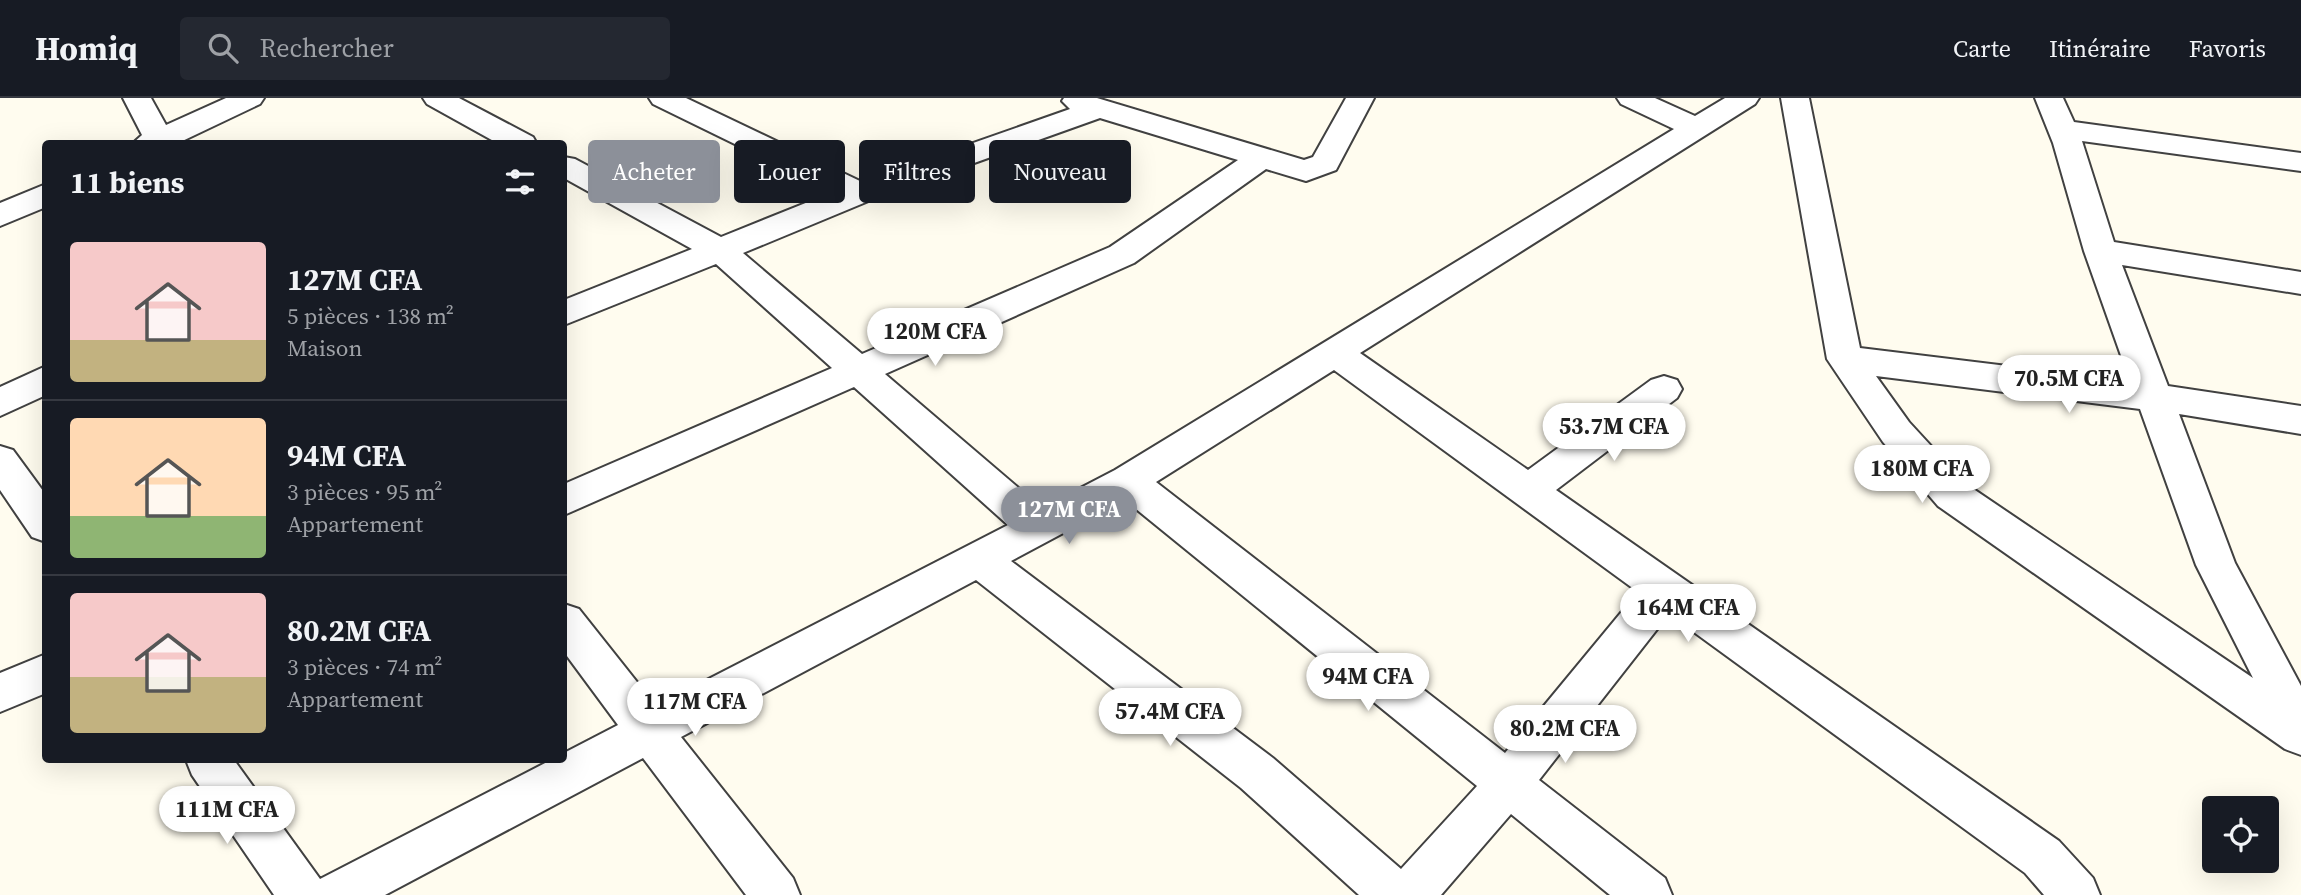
<!DOCTYPE html>
<html lang="fr">
<meta charset="utf-8">
<style>
body{margin:0;font-family:"Source Serif 4",serif;background:#242831;color:#f1f3f6;height:100vh;display:flex;flex-direction:column;font-size:26px;white-space:nowrap}
*{box-sizing:border-box;margin:0}
p{font-size:23px;color:#9ea1a6}
.icon{flex:none;width:38px;height:38px;fill:none;stroke:currentColor;stroke-width:2;stroke-linecap:round;stroke-linejoin:round}
.map{position:relative;flex:1;overflow:hidden}
.sheet{position:absolute;left:42px;top:42px;width:525px;height:623px;display:flex;flex-direction:column;background:#171b24;border-radius:7px;box-shadow:0 7px 28px #0002}
.sheet>*{flex:none}
.guide{position:absolute;left:588px;top:42px;width:665px;height:63px;display:flex;gap:14px}
.tools{position:absolute;left:2202px;top:698px;display:grid;gap:14px}
.tools a{display:grid;place-items:center;width:77px;height:77px;border-radius:7px;background:#171b24;box-shadow:0 7px 28px #0002;font-size:35px}
.price{position:absolute;translate:-50% -60px;padding:0 16px;border-radius:24px;background:#fff;color:#222;font-size:23px;line-height:46px;filter:drop-shadow(0 2px 4px #0008)}
.price::after{content:'';position:absolute;left:50%;top:42px;width:21px;height:16px;margin-left:-10px;background:inherit;clip-path:polygon(0 0,100% 0,50% 100%)}
.price.active{background:#8c9099;color:#fff}
ul{padding:0;list-style:none}
li{display:flex;align-items:center;gap:21px;height:175px;padding:0 28px}
li+li{border-top:2px solid #363941}
li span{display:grid;place-items:center;flex:none;width:196px;height:140px;border-radius:7px;color:#555}
li>.icon{margin-inline-start:auto}
span .icon{width:84px;height:84px;fill:#fffc;stroke-width:1}
li b{font-size:30px}
h2{display:flex;justify-content:space-between;align-items:center;height:84px;padding:0 28px;font-size:30px}
.pill{padding:0 24px;border-radius:7px;background:#171b24;box-shadow:0 7px 28px #0002;font-size:24px;line-height:63px}
.pill.active{background:#8c9099;color:#fff}
header{display:flex;align-items:center;gap:42px;box-sizing:border-box;height:98px;padding:0 35px;background:#171b24;border-bottom:2px solid #363941}
header strong{font-size:33px}
nav{display:flex;gap:38px;margin-inline-start:auto;font-size:24px}
.search{width:490px;height:63px;background:#242831;display:flex;align-items:center;gap:18px;box-sizing:border-box;padding:0 24px;border-radius:7px;color:#9ea1a6;font-size:26px}
.map>svg:first-child{display:block}
.lines{fill:none;stroke-linecap:round;stroke-linejoin:round}
.street-casing{stroke:#414141;stroke-width:4}
.street{fill:#fff;fill-rule:evenodd}
</style>
<header>
<strong>Homiq</strong>
<div class="search"><svg class="icon" aria-label="search" viewBox="0 0 24 24"><circle cx="10" cy="10" r="6"/><path d="M15 15l6 6"/></svg>Rechercher</div>
<nav><a>Carte</a><a>Itinéraire</a><a>Favoris</a></nav>
</header>
<div class="map">
<svg width="2301" height="797" viewBox="0 0 2301 797">
<rect width="100%" height="100%" fill="#fffcef"/>
<g class="lines">
<defs>
<path id="street" d="M123,0H151L166,27L226,0H264L260,6L176,46H132L142,37Z
M423,0H459L533,39L537,46H499L427,6Z
M649,0H686L862,84L1070,11L1062,3L1064,0H1097L1304,62L1313,59L1346,0H1374L1336,72L1306,83L1266,71L1134,165L885,276L1042,410L1115,372L1674,31L1621,6L1617,0H1655L1695,18L1725,0H1759L1755,6L1360,255L1528,372L1651,282L1664,278L1677,282L1682,291L1677,300L1556,392L2059,743L2093,780L2100,797H2044L2025,775L1669,516L1539,682L1665,780L1672,797H1610L1511,716L1441,797H1359L1241,690L976,482L681,639L793,780L800,797H746L643,660L385,797H274L192,677L186,662H234L320,781L551,662H564V655L618,627L564,554V506L579,511L656,608L1008,427L854,289L564,417V386L832,270L716,166L564,227V202L692,151L564,80V59L575,61L721,139L833,94L653,6ZM1100,20L1238,62L1110,149L862,256L743,155L871,102ZM1334,272L1638,494L1505,655L1156,384ZM1125,402L1477,688L1401,771L1273,660L1011,463Z
M1781,0H1809L1860,250L2130,283L2084,153L2053,45L2035,0H2063L2074,24L2301,55V73L2082,43L2114,144L2301,174V196L2122,167L2168,288L2301,308V336L2179,316L2235,465L2301,588V657L2285,651L1938,408L1883,344L1827,261ZM1876,278L2140,311L2196,467L2253,580L1966,386L1909,324Z
M46,86V109L0,128V105Z
M46,268V297L0,318V289Z
M0,348L13,352L46,397V444L32,439L0,392Z
M46,556V595L0,614V575Z"/>
</defs>
<use href="#street" class="street-casing"/>
<use href="#street" class="street"/>
</g>
</svg>
<div class="tools">
<a><svg class="icon" aria-label="locate" viewBox="0 0 24 24"><circle cx="12" cy="12" r="6"/><path d="M12 2v4M12 18v4M2 12h4M18 12h4"/></svg></a>
</div>
<b class="price" style="left:935px;top:270px">120M CFA</b>
<b class="price" style="left:2069px;top:317px">70.5M CFA</b>
<b class="price" style="left:1614px;top:365px">53.7M CFA</b>
<b class="price" style="left:1922px;top:407px">180M CFA</b>
<b class="price active" style="left:1069px;top:448px">127M CFA</b>
<b class="price" style="left:1688px;top:546px">164M CFA</b>
<b class="price" style="left:1368px;top:615px">94M CFA</b>
<b class="price" style="left:695px;top:640px">117M CFA</b>
<b class="price" style="left:1170px;top:650px">57.4M CFA</b>
<b class="price" style="left:1565px;top:667px">80.2M CFA</b>
<b class="price" style="left:227px;top:748px">111M CFA</b>
<div class="guide">
<a class="pill active">Acheter</a>
<a class="pill">Louer</a>
<a class="pill">Filtres</a>
<a class="pill">Nouveau</a>
</div>
<section class="sheet">
<h2>11 biens<svg class="icon" aria-label="filters" viewBox="0 0 24 24"><path d="M4 7h16M4 17h16"/><circle cx="9" cy="7" r="2"/><circle cx="15" cy="17" r="2"/></svg></h2>
<ul>
<li><span style="background:linear-gradient(#f6c9c9 70%,#c2b280 0)"><svg class="icon" aria-label="home" viewBox="0 0 24 24"><path d="M3 11l9-7 9 7M6 9v11h12V9"/></svg></span><div><b>127M CFA</b><p>5 pièces · 138 m²</p><p>Maison</p></div></li>
<li><span style="background:linear-gradient(#ffd9b3 70%,#8fb573 0)"><svg class="icon" aria-label="home" viewBox="0 0 24 24"><path d="M3 11l9-7 9 7M6 9v11h12V9"/></svg></span><div><b>94M CFA</b><p>3 pièces · 95 m²</p><p>Appartement</p></div></li>
<li><span style="background:linear-gradient(#f6c9c9 60%,#c2b280 0)"><svg class="icon" aria-label="home" viewBox="0 0 24 24"><path d="M3 11l9-7 9 7M6 9v11h12V9"/></svg></span><div><b>80.2M CFA</b><p>3 pièces · 74 m²</p><p>Appartement</p></div></li>
</ul>
</section>
</div>
